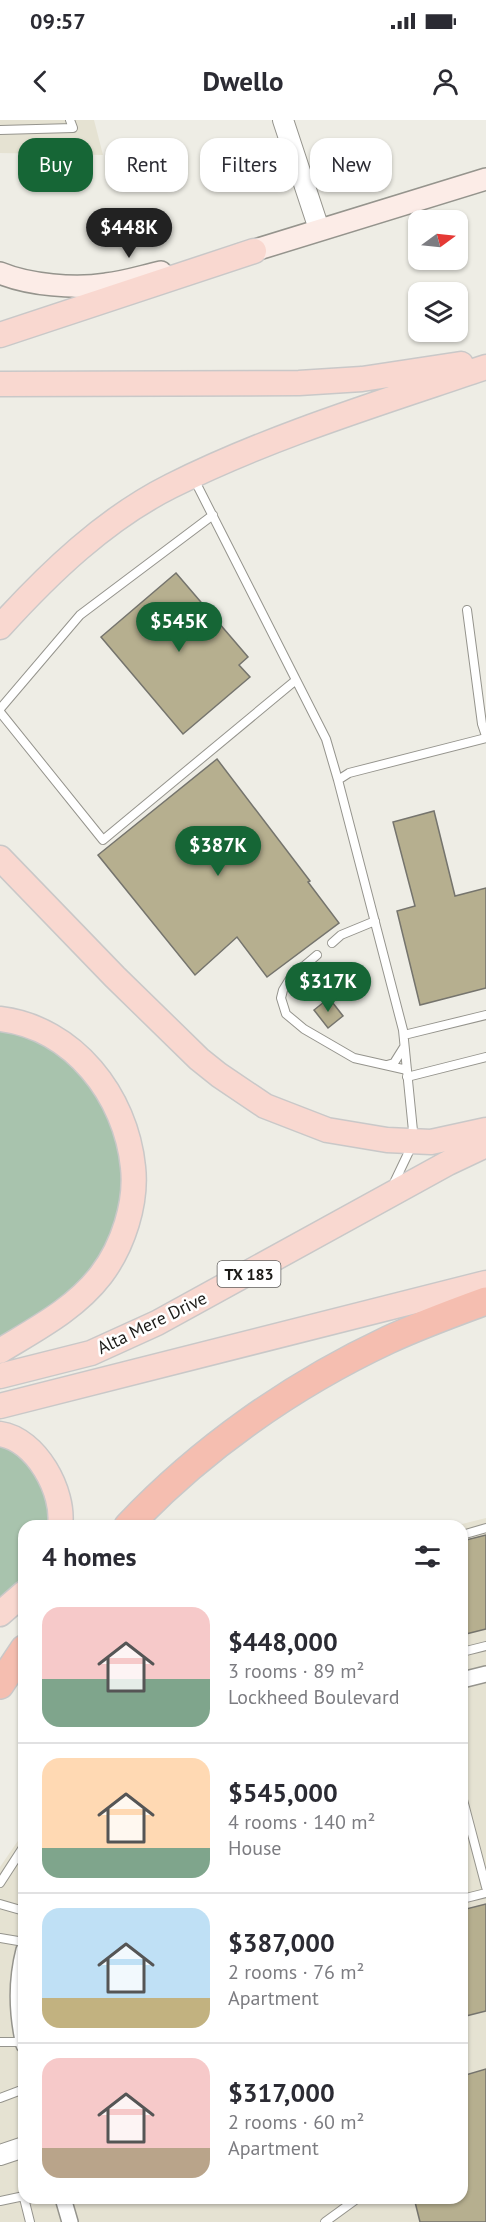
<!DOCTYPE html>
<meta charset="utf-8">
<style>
body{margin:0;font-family:"PT Sans",sans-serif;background:#f7f7f7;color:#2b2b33;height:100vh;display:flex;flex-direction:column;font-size:22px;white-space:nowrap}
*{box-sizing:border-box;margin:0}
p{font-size:20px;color:#7c7c81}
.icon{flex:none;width:33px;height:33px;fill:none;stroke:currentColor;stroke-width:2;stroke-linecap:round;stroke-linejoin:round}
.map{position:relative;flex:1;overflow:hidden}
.details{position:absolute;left:18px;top:1400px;width:450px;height:684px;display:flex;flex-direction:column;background:#fff;border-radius:18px;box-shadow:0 2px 4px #0004}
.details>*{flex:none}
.banner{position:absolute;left:18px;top:18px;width:450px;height:54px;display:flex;gap:12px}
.needle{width:39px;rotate:75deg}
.buttons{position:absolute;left:408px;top:90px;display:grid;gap:12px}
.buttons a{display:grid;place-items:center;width:60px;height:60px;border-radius:12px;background:#fff;box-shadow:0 2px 4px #0004;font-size:30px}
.price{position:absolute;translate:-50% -51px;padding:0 14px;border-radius:21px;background:#166636;color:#fff;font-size:20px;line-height:39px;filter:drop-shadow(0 2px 3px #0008)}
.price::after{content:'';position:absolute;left:50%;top:36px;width:18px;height:14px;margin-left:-9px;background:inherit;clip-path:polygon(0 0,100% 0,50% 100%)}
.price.selected{background:#222;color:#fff}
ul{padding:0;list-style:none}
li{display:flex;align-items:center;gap:18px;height:150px;padding:0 24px}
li+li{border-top:2px solid #e1e1e2}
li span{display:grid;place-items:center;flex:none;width:168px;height:120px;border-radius:18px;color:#555}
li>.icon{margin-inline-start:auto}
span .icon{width:72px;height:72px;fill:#fffc;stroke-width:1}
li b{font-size:26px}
h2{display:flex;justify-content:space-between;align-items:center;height:72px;padding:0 24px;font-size:26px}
.pill{padding:0 21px;border-radius:18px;background:#fff;box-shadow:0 2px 4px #0004;font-size:21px;line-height:54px}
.pill.selected{background:#166636;color:#fff}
.status{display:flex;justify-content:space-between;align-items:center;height:42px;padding:0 30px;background:#fff;direction:ltr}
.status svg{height:16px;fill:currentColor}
header{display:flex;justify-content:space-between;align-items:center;height:78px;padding:0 24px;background:#fff;font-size:27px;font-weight:800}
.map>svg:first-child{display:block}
.built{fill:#e5e2d2}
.green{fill:#a8c3ad}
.building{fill:#b6af8f;stroke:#75746d;stroke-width:1.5}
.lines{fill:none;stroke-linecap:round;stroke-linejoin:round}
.service-casing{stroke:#95948d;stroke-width:10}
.minor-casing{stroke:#95948d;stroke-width:18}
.tertiary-casing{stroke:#95948d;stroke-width:22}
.secondary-casing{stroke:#95948d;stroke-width:24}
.primary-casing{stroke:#c9c8c8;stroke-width:27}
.motorway-casing{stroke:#c9c8c8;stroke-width:30}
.service{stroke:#fff;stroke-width:8}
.minor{stroke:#fff;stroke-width:15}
.tertiary{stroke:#fff;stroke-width:20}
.secondary{stroke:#fcece7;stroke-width:21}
.primary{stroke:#f9d8d0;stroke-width:24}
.motorway{stroke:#f5beb0;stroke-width:27}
.labels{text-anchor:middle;stroke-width:5;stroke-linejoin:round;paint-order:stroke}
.shield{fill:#fff;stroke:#605f5d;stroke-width:1.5}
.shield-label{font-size:16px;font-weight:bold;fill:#1c1b18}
.street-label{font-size:18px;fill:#1c1b18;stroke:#fff}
</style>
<div class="status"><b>09:57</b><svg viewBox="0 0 49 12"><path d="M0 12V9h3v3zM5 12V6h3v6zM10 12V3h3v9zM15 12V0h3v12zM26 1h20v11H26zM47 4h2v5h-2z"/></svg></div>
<header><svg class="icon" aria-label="back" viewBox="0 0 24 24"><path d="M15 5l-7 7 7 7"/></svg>Dwello<svg class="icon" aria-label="person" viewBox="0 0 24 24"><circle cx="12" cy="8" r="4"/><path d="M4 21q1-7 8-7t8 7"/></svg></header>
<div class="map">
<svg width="486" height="2102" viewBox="0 0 486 2102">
<rect width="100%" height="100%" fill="#eeede5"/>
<path class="built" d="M0,0H94L103,35L0,33Z
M486,1398V2102H0V1747L24,1712V2078H462V1406L458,1405Z"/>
<path class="green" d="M0,907L37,916L89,956L119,1014L125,1054L119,1106L92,1154L0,1225Z
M0,1325L12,1328L44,1360L51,1405L24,1406V1462L0,1481Z"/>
<path class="building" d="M176,453L248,537L239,545L250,557L183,614L101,517Z
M217,639L310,761L308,762L339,803L267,857L237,817L195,855L98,735Z
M434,691L455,776L486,768V868L420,885L397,791L415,786L393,702Z
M329,878L343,896L328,908L314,890Z
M486,1415V1509L462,1515V1421Z
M486,1784V1891L462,1897V1790Z
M486,1949V2102H420L414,2078H462V1956Z"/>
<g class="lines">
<defs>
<path id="service" d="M0,10L73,8L70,0
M193,357L326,619L338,660L349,653L486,618
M467,490L482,604L486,616
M0,589L80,495L213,395
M0,592L103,720L296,560
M338,660L403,910L414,1021L393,1065
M332,823L341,815L375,801
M317,835L291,857L283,870L281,878L286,894L304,909L354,938L407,950
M404,915L486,895
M387,945L394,943L404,927
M407,957L486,937
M462,1415L486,1408
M462,1532L486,1526
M462,1676L486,1767
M0,1763L24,1726
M462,1779L486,1773
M0,1784L24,1791
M0,1818L24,1822
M0,1922H23
M0,1978L24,1969
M24,2078L30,2102
M0,2081L24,2076
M325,2102L358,2078"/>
<path id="minor" d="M462,1560L486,1554
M24,1830C16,1861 17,1894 24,1925
M63,2078L70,2102"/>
<path id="tertiary" d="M283,0L319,109
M0,2035L24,2027"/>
<path id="secondary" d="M239,135L486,59
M0,153C29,165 75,169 106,164C125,162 143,156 161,152"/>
<path id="primary" d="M0,215L254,131
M0,264L299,263L362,259L461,244
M0,507C49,453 105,399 171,366C271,316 380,283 486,247
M0,738L115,857L199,939L219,955L265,986L327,1010L387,1020L431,1022L486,1010
M0,899C74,908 126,976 133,1047C137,1083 123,1126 101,1155C75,1189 36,1209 0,1231
M0,1256L91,1233L157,1203L448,1043L486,1025
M0,1286L486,1163
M0,1314C36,1319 65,1372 60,1406
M0,1494L24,1473"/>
<path id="motorway" d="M128,1406C201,1329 292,1265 388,1220C420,1205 453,1193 486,1181
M0,1565L24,1529"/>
</defs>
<use href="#service" class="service-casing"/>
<use href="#minor" class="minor-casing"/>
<use href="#tertiary" class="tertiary-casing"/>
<use href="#secondary" class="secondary-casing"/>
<use href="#primary" class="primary-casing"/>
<use href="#motorway" class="motorway-casing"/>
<use href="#service" class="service"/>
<use href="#minor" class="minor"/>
<use href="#tertiary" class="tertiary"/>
<use href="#secondary" class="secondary"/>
<use href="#primary" class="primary"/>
<use href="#motorway" class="motorway"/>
</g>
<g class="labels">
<rect class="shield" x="217.5" y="1141" width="63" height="26" rx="4.5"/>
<g class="shield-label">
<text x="249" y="1160">TX 183</text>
</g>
<g class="street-label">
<text transform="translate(152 1203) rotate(-26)" y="6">Alta Mere Drive</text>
</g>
</g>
</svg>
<div class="buttons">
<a><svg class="needle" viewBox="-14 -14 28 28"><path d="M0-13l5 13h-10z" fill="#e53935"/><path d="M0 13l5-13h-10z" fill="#7c7c81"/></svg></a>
<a><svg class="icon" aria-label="layers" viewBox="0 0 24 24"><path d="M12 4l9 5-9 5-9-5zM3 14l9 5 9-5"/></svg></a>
</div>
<b class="price selected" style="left:129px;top:139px">$448K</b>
<b class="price" style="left:179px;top:533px">$545K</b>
<b class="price" style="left:218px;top:757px">$387K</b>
<b class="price" style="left:328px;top:893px">$317K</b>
<div class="banner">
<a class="pill selected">Buy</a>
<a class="pill">Rent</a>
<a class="pill">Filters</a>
<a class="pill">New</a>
</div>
<section class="details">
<h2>4 homes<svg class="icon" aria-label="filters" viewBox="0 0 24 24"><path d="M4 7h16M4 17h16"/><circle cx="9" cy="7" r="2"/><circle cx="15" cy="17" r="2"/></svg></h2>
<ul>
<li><span style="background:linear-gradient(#f6c9c9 60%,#7fa58c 0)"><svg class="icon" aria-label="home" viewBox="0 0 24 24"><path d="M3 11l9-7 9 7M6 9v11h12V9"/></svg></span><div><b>$448,000</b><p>3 rooms · 89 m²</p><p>Lockheed Boulevard</p></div></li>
<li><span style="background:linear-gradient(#ffd9b3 75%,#7fa58c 0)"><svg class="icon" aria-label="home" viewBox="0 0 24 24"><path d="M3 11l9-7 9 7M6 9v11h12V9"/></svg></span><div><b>$545,000</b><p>4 rooms · 140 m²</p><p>House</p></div></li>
<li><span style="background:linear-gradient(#bfe0f5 75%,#c2b280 0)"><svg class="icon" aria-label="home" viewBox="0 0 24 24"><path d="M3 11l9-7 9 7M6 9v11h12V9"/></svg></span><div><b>$387,000</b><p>2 rooms · 76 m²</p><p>Apartment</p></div></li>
<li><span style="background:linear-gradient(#f6c9c9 75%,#b9a48a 0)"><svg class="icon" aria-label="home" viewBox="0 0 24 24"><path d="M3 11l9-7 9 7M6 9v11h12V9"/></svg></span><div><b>$317,000</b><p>2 rooms · 60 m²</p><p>Apartment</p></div></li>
</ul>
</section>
</div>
